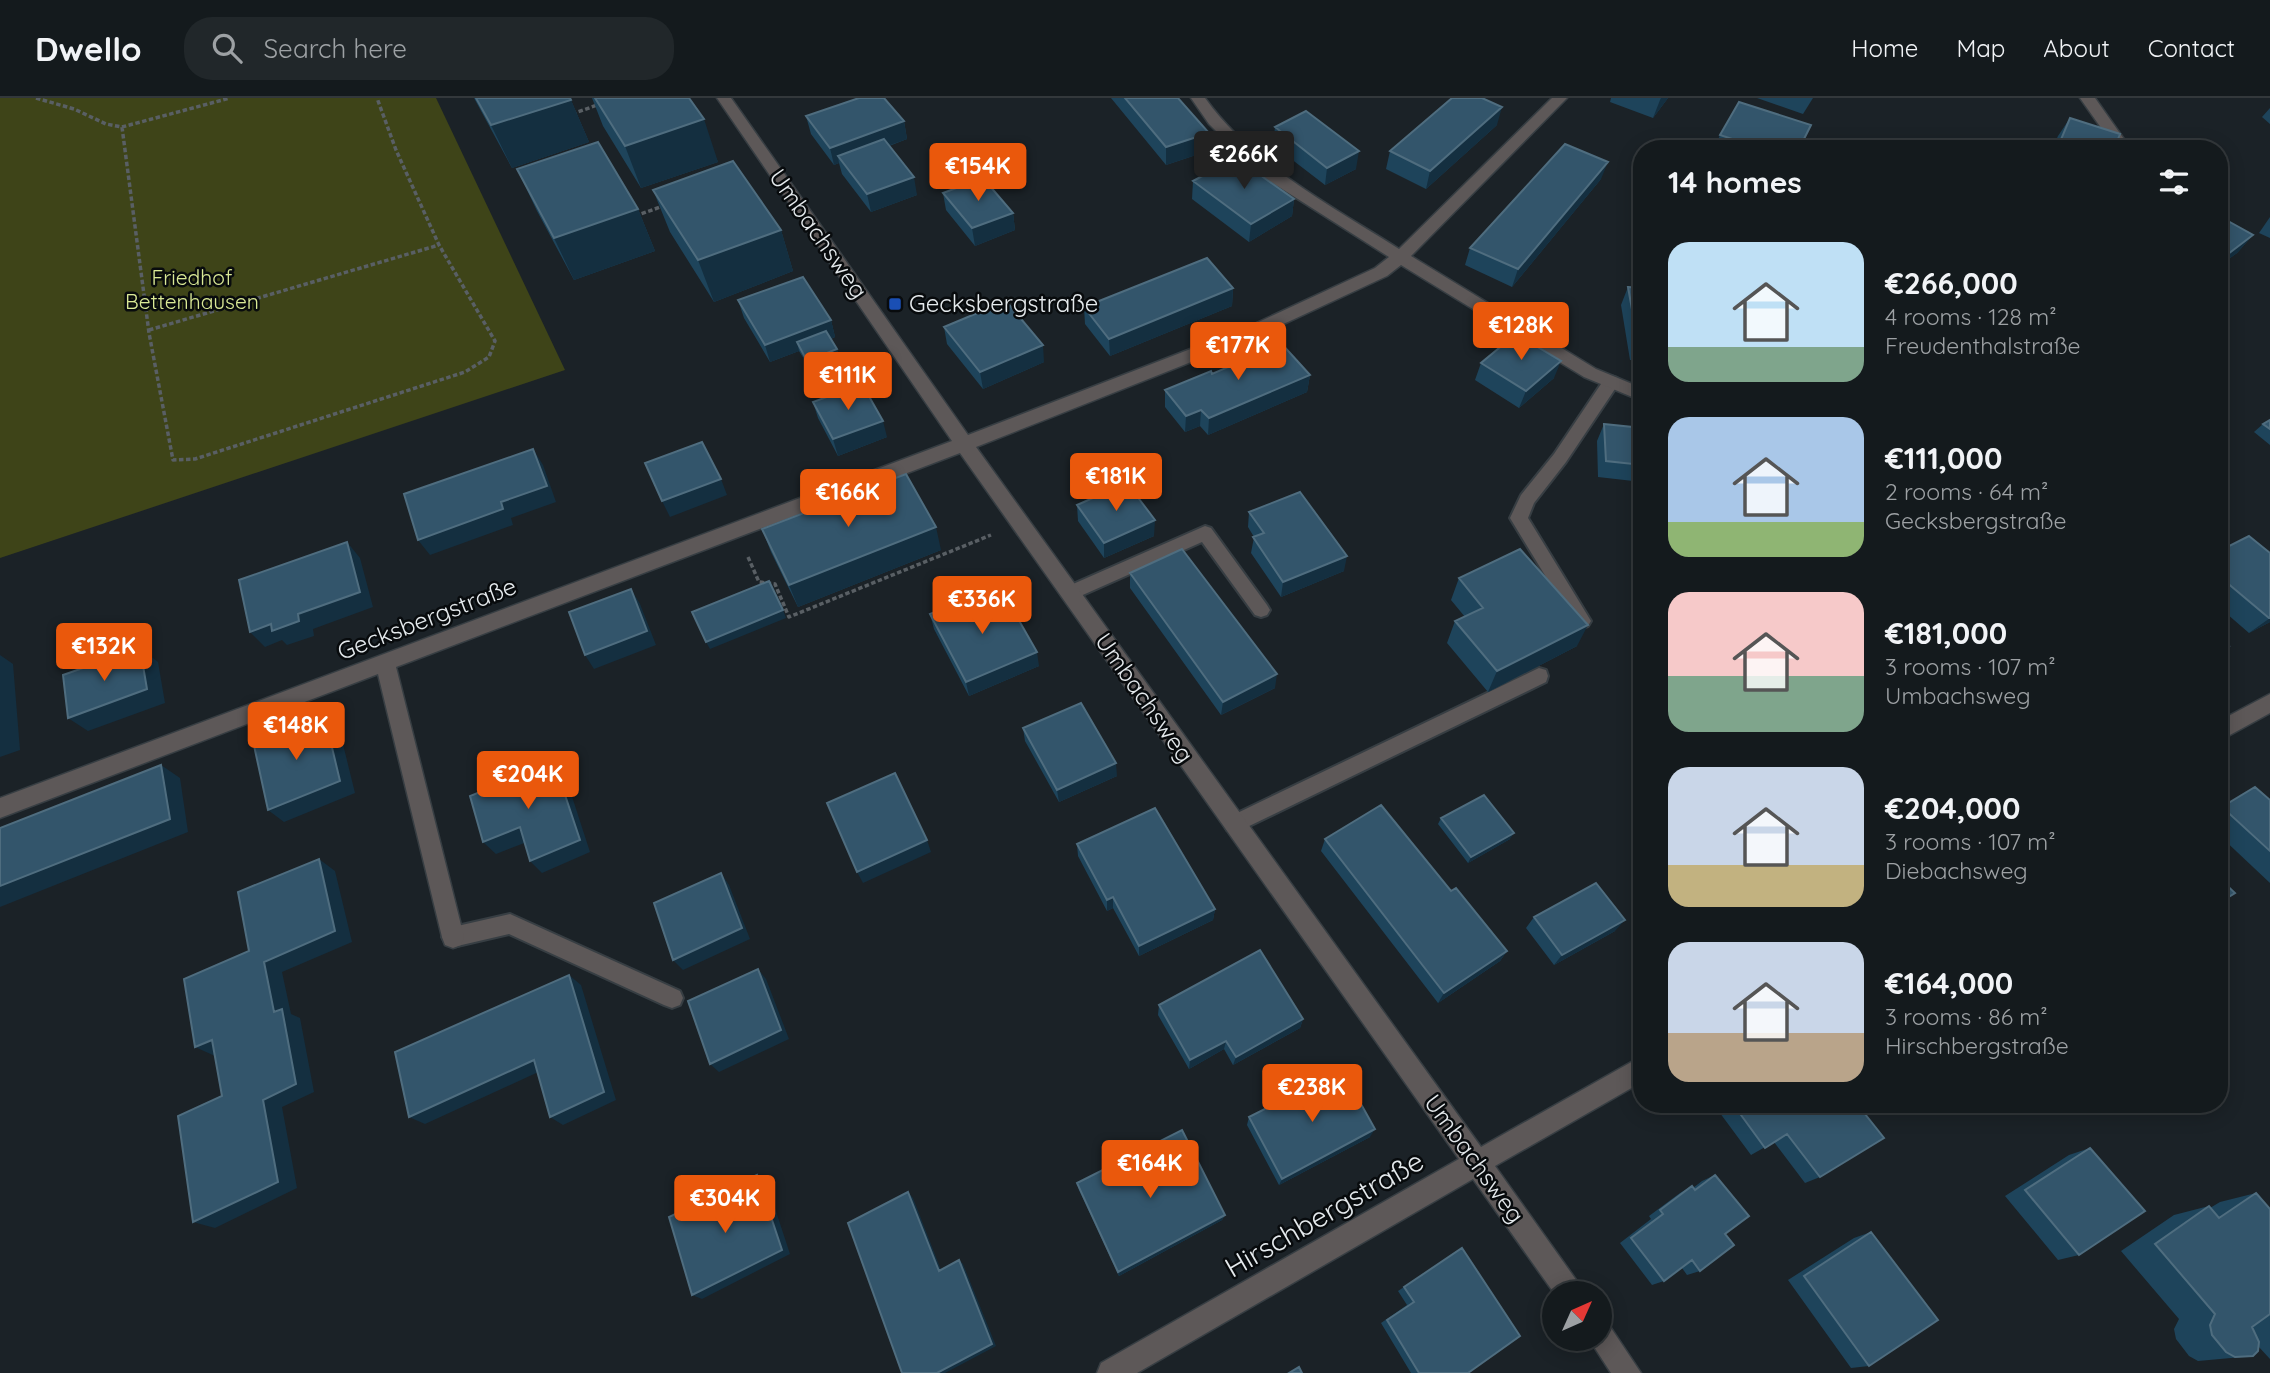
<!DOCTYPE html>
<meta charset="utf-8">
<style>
body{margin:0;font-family:Quicksand,sans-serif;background:#21272a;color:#f1f3f6;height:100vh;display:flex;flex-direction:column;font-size:26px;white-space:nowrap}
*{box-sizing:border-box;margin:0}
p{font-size:23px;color:#9da1a4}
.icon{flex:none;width:38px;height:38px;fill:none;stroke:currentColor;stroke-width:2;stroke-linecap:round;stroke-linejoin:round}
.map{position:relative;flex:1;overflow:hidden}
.details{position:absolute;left:1633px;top:42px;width:595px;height:973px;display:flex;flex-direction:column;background:#141a1d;border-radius:28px;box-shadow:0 4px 18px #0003,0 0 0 2px #33383b}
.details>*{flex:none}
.needle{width:46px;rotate:45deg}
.controls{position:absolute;left:1542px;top:1183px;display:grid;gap:14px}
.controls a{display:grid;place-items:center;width:70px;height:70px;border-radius:50%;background:#141a1d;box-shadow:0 4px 18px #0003,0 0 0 2px #33383b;font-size:35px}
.price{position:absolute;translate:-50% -60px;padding:0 16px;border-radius:7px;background:#ea580c;color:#fff;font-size:23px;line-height:46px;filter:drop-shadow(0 2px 4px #0008)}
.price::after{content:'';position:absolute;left:50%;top:42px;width:21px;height:16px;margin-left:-10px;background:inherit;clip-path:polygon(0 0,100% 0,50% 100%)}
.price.selected{background:#222;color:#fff}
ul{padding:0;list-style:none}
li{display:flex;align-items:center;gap:21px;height:175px;padding:0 35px}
li span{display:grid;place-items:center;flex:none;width:196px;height:140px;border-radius:21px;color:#555}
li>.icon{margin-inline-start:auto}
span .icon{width:84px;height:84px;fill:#fffc;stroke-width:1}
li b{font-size:30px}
h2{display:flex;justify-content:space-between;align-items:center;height:84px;padding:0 35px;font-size:30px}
header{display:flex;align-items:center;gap:42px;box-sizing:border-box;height:98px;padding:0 35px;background:#141a1d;border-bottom:2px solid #33383b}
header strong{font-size:33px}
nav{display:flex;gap:38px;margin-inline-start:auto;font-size:24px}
.search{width:490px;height:63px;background:#21272a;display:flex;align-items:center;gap:18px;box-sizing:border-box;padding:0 24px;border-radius:28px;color:#9da1a4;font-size:26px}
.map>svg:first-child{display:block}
.green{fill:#3e4418}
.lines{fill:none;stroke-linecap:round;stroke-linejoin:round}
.lane-casing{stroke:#373e43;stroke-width:4}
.street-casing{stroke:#373e43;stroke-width:3}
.path{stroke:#595f64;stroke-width:3.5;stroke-dasharray:4.5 2.5;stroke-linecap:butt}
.lane{fill:#5d5858;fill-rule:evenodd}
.street{fill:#5d5858;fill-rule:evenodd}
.wall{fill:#1e445b}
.shaded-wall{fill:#142f40}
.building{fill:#33556b;stroke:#4f6d7f;stroke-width:2}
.transit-dot{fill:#1a4fb4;stroke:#080b0d;stroke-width:2.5}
.labels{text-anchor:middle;stroke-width:5;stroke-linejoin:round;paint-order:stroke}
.far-park-label{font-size:21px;fill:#dbea96;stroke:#080b0d}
.street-label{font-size:24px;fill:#e5eaed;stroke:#080b0d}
.poi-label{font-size:24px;fill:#e5eaed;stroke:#080b0d;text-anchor:start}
.near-street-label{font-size:28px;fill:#e5eaed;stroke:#080b0d}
</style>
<header>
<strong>Dwello</strong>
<div class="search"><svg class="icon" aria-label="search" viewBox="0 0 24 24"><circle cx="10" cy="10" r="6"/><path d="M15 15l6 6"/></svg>Search here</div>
<nav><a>Home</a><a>Map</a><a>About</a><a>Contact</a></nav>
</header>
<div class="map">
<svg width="2270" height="1275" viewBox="0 0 2270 1275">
<rect width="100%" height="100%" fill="#1b2227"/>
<path class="green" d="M0,0H436L565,272L0,460Z"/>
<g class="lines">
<defs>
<path id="lane" d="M1611,278L1617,280L1619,284L1617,288L1566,364L1534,405L1528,420L1591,523L1588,528L1582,530L1576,528L1510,420L1521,397L1554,356L1605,280Z
M1205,428L1211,430L1267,507L1270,512L1267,517L1261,519L1255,517L1202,444L1076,500L1070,502L1064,500L1061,495L1064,490Z
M1539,570L1546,572L1548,578L1546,584L1241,732L1234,735L1227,732L1224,726L1227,720Z
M510,816L680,893L683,900L680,907L672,910L664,907L509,836L453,849L446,846L442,839L446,832L453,829Z"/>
<path id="street" d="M717,0H731L968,337L1250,228L1375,170L1389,159L1260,77L1209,26L1191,0H1205C1254,68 1330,107 1399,151L1552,0H1567L1411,158L1596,271L1642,290V303L1584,279L1401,167L1387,178L1262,236L976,349L1481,1049L1642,958V984L1495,1068L1579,1186L1583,1195H1554L1473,1081L1137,1275H1097L1101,1265L1459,1061L960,355L396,569L464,839L461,847L453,850L445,847L442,839L378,576L0,720V700L952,343Z
M2080,0H2095L2131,51H2116Z
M2270,596V615L2219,643V623Z
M1600,1223L1609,1227L1641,1275H1611L1589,1241H1600Z"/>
</defs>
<use href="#lane" class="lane-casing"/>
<use href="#street" class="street-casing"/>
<path class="path" d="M36,0L74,11L106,26L122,29L230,0
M572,16L600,6
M122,29L149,235L173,362L195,361L465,274L489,259L495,243L439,147L396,52L377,0
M635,118L666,107
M149,232L439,147
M748,459L759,484L775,486L789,519L991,437"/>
<use href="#lane" class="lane"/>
<use href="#street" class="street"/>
</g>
<path class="wall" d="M474,0H570L589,44L512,70Z
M592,0H689L718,64L641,90L603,28Z
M1111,0H1178L1209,35L1208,53L1166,67Z
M1611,0H1668L1653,20L1610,4Z
M1757,0H1813L1803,16Z
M2270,10V26L2262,19Z
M806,18L904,23L907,41L889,48L917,97L871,114L842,76L839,65L834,67L811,36Z
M2070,20L2114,51H2052L2058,38Z
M1497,27L1426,91L1386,71L1390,53Z
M1275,29L1356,71L1325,87L1273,47Z
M1720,37L1799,51H1714Z
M517,71L638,111L655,153L574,182L537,113Z
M1601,81L1512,189L1465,167L1470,150Z
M1193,83L1294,101L1292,118L1249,144L1192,101Z
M653,92L781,132L793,173L714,204L670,134Z
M943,95L1013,115L1015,132L975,148L946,112Z
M2219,118L2253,137L2237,155L2219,168Z
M2270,119V140L2259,135Z
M1628,189L1642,190V263L1630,262L1621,207Z
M1233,190L1232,208L1110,258L1085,226L1084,209Z
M738,202L831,222L835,239L831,241L837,251L840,260L810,271L799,253L770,264L744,220Z
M944,229L1044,264L983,291L947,246Z
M1251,256L1310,277L1307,294L1208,337L1200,328L1185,334L1165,309V292L1212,276L1251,259Z
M1481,265L1554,280L1519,310L1475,282Z
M813,304L887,339L838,358L818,320Z
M2270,322V347L2254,334L2263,326Z
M1604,326L1642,330V384L1598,379L1597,343Z
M1077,407L1154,438L1104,460L1078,423Z
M1249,414L1344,473L1281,499L1251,455L1254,439L1248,429Z
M762,431L941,452L798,509L771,454Z
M2249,438L2270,524L2249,535L2219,509V453Z
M1130,475L1275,590L1221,617L1130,490Z
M1459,480L1577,548L1488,594L1447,545L1455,523L1465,519L1451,502Z
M930,516L1006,523L1039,568L969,598L934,531Z
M1642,537V559L1633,550Z
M1023,630L1117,678L1059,704L1025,643Z
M2255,689L2270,702V785L2219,737V710Z
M1441,720L1510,741L1468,765L1438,726Z
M1325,741L1451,793L1507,853L1500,863L1438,905L1321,753Z
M1077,746L1215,811L1213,822L1139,858L1113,810L1107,813L1078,758Z
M1534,819L1615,833L1554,867L1526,830Z
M1159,907L1303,921L1300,930L1233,967L1224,951L1189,971L1158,917Z
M1725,1006H1857L1820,1079L1805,1085L1774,1044L1751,1057L1717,1011Z
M1883,1006H1903L1888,1013Z
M1249,1019L1370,1039L1279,1087L1247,1027Z
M2090,1050L2079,1157L2058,1162L2005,1098L2069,1057Z
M1715,1077L1725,1136L1700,1173L1687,1177L1682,1170L1664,1183L1652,1187L1620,1145L1651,1121L1649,1118L1680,1095L1692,1088L1693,1090L1702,1083Z
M1077,1085L1225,1117L1222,1122L1119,1178L1079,1092Z
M2256,1095L2270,1111V1261L2258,1248L2253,1258L2198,1263L2189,1258L2176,1241L2174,1231L2179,1221L2121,1153L2174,1117L2209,1108L2210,1110L2220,1104Z
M1871,1134L1869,1268L1851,1270L1788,1182L1854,1140Z
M1462,1150L1468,1275H1411L1381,1225L1407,1207L1398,1193Z"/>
<path class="shaded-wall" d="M1661,0H1668L1653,20L1660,2Z
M571,2L589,44L512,70L491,27Z
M1502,9L1497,27L1426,91L1430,73Z
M704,21L718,64L641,90L625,48Z
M904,23L907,41L843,64L838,58L839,65L834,67L830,50Z
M1209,35L1208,53L1166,67V49Z
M1359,53L1356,71L1325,87L1327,70Z
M1608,64L1601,81L1512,189L1518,171Z
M914,79L917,97L871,114L867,96Z
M1294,101L1292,118L1249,144L1251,126Z
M638,111L655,153L574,182L554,140Z
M1013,115L1015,132L975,148L972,130Z
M781,132L793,173L714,204L698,162Z
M2253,137L2237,155L2219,168V166L2228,156Z
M1233,190L1232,208L1110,258L1109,241Z
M831,222L835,239L801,252L797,244L799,253L770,264L765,247Z
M1043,247L1044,264L983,291L980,274Z
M837,251L840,260L810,271L807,263Z
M1561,263L1554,280L1519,310L1526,293Z
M1310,277L1307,294L1208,337L1209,320Z
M1201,312L1200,328L1185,334L1186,318Z
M883,323L887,339L838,358L833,341Z
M533,351L543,367L556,404L511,420L513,427L430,457L418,442L501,404Z
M721,381L727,397L670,419L662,403Z
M1155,422L1154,438L1104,460V445Z
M936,429L941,452L798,509L789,487Z
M347,444L360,460L373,509L313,531L314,538L287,547L282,542L265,549L250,534L298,516Z
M1347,458L1344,473L1281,499L1283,484Z
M631,491L640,506L656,547L594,571L585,557Z
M783,512L786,520L710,551L706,544Z
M2270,520V524L2249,535Z
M1588,527L1577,548L1488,594L1497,573Z
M140,550L158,564L165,605L88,633L68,620Z
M1037,554L1039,568L969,598L966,584Z
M0,557L13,566L20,652L0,659Z
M1277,576L1275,590L1221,617L1223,604Z
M324,616L339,630L355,695L284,724L268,712Z
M554,664L565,677L590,754L542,775L530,763Z
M1116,665L1117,678L1059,704L1057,692Z
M161,667L180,680L188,734L0,809V788Z
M520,729L532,742L496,756L483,744Z
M1514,735L1510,741L1468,765L1471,759Z
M927,742L931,754L863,785L857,774Z
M319,761L335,773L352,844L282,874L291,916L300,920L314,994L282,1009L297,1090L215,1130L193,1124L263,1002L264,864Z
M721,775L729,787L750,841L683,872L673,862Z
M1113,799V810L1107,813V802Z
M1215,811L1213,822L1139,858V848Z
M1625,822L1615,833L1554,867L1562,857Z
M1507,853L1500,863L1438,905L1444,895Z
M758,871L766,881L789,941L719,974L710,966Z
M569,877L581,887L616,1002L563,1027L550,1019Z
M1303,921L1300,930L1233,967L1236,959Z
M212,942L215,958L195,949Z
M1226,943L1224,951L1189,971L1190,962Z
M534,962L547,970L425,1026L409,1019Z
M1375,1031L1370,1039L1279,1087L1282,1081Z
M757,1077L766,1083L790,1156L702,1201L692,1197Z
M908,1094L913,1100L943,1177L939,1173Z
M1225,1117L1222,1122L1119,1178L1118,1174Z
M959,1162L963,1166L996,1248L945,1275H937Z"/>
<path class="building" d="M476,0H570L571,2L491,27Z
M595,0H689L704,21L625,48Z
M859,0H884L904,23L830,50L806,18Z
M1125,0H1178L1209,35L1166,49Z
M1452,0H1482L1502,9L1430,73L1390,53Z
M1739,4L1811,27L1799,51H1762L1720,37Z
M1306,13L1359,53L1327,70L1275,29Z
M2070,20L2120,36L2114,51H2057Z
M884,41L914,79L867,96L838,58Z
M598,44L638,111L554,140L517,71Z
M1565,46L1608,64L1518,171L1470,150Z
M1236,60L1294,101L1251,126L1193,83Z
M733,63L781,132L698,162L653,92Z
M983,80L1013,115L972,130L943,95Z
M2219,118L2253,137L2228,156L2219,150Z
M1207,160L1233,190L1109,241L1084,209Z
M803,179L831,222L765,247L738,202Z
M1628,189L1642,190V245H1638Z
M1006,203L1043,247L980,274L944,229Z
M826,233L837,251L807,263L797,244Z
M1516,236L1561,263L1526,293L1481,265Z
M1280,244L1310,277L1209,320L1201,312L1186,318L1165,292L1211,273L1212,276L1254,258L1251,256Z
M862,286L883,323L833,341L813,304Z
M2270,322V331L2263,326Z
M1604,326L1642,330V367L1606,363Z
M702,344L721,381L662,403L645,365Z
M533,351L547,388L501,404L503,411L418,442L404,396Z
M906,376L936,429L789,487L762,431Z
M1127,385L1155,422L1104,445L1077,407Z
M1300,394L1347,458L1283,484L1253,439L1264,435L1249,414Z
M2249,438L2270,455V520H2269L2219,478V453Z
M347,444L360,494L298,516L299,523L272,533L271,526L250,534L239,482Z
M1182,451L1277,576L1223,604L1130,475Z
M1520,451L1588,527L1497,573L1455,523L1483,510L1459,480Z
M769,483L783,512L706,544L692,514Z
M631,491L647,533L585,557L569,514Z
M989,492L1006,523L1017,519L1037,554L966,584L930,516Z
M2219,539L2229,548L2219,554Z
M140,550L147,591L68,620L63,577Z
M1081,605L1116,665L1057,692L1023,630Z
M324,616L340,683L268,712L253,643Z
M554,664L580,742L530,763L520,729L483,744L470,698Z
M161,667L170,721L0,788V730Z
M895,675L927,742L857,774L827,705Z
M2255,689L2270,702V753L2222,709Z
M1484,697L1514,735L1471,759L1441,720Z
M1381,707L1451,793L1456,790L1507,853L1444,895L1325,741Z
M1155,710L1215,811L1139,848L1113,799L1107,802L1077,746Z
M319,761L335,833L264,864L274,914L282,911L296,986L263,1002L278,1084L193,1124L178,1018L222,998L212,942L195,949L184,881L249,853L238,794Z
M721,775L742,830L673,862L654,805Z
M2219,780L2235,795L2219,805Z
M1596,785L1625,822L1562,857L1534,819Z
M1260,852L1303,921L1236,959L1226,943L1190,962L1159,907Z
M758,871L781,932L710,966L688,903Z
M569,877L604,994L550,1019L534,962L409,1019L395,954Z
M1342,972L1375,1031L1282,1081L1249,1019Z
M1733,1006H1857L1884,1040L1820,1079L1787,1036L1765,1050Z
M1182,1032L1225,1117L1118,1174L1077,1085Z
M2090,1050L2145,1113L2079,1157L2025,1092Z
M757,1077L782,1152L692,1197L669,1119Z
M1715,1077L1749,1118L1725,1136L1734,1147L1700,1173L1692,1162L1664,1183L1631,1140L1663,1116L1660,1112L1692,1088L1695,1092Z
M908,1094L939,1173L959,1162L992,1246L937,1275H902L848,1125Z
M2256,1095L2270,1111V1216L2252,1229L2259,1244L2258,1253L2253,1258L2235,1259L2226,1254L2212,1237L2210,1227L2215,1216L2155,1146L2209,1108L2219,1120Z
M1871,1134L1938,1222L1869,1268L1804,1178Z
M1462,1150L1520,1238L1468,1275H1419L1387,1222L1414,1204L1404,1189Z
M1299,1269L1302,1275H1289Z"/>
<rect class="transit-dot" x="888" y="199" width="14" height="14" rx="3.5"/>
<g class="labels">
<g class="far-park-label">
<text x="192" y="187">Friedhof<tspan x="192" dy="24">Bettenhausen</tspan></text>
</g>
<g class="street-label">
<text transform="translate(818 136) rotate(55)" y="8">Umbachsweg</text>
<text transform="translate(427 521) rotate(-21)" y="8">Gecksbergstraße</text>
<text transform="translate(1144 600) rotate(55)" y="8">Umbachsweg</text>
<text transform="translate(1474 1061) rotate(54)" y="8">Umbachsweg</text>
</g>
<g class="poi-label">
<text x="909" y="214">Gecksbergstraße</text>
</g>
<g class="near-street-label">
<text transform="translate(1324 1116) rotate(-30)" y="10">Hirschbergstraße</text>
</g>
</g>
</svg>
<div class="controls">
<a><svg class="needle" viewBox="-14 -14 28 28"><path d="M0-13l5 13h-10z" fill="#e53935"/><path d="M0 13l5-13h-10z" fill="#9da1a4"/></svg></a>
</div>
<b class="price selected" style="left:1244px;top:93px">€266K</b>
<b class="price" style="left:978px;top:105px">€154K</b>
<b class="price" style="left:1521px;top:264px">€128K</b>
<b class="price" style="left:1238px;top:284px">€177K</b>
<b class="price" style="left:848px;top:314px">€111K</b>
<b class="price" style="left:1116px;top:415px">€181K</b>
<b class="price" style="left:848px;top:431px">€166K</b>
<b class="price" style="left:982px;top:538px">€336K</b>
<b class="price" style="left:104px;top:585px">€132K</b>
<b class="price" style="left:296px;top:664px">€148K</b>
<b class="price" style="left:528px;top:713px">€204K</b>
<b class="price" style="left:1312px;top:1026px">€238K</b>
<b class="price" style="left:1150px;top:1102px">€164K</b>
<b class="price" style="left:725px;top:1137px">€304K</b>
<section class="details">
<h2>14 homes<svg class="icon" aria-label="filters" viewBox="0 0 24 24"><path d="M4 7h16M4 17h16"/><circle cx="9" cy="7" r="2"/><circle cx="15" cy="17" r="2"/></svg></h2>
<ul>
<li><span style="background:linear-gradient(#bfe0f5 75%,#7fa58c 0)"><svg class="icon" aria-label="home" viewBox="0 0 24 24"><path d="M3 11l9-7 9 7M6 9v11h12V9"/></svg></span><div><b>€266,000</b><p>4 rooms · 128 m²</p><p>Freudenthalstraße</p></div></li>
<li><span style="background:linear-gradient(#a9c7e8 75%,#8fb573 0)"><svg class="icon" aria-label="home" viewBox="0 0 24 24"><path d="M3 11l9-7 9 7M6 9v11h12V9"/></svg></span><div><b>€111,000</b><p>2 rooms · 64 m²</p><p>Gecksbergstraße</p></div></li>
<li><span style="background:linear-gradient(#f6c9c9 60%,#7fa58c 0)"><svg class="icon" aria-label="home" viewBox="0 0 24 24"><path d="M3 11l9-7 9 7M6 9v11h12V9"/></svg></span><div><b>€181,000</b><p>3 rooms · 107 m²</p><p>Umbachsweg</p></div></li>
<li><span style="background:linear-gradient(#c9d6e8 70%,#c2b280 0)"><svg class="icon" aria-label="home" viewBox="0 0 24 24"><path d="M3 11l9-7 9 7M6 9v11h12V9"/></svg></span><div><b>€204,000</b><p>3 rooms · 107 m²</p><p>Diebachsweg</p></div></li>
<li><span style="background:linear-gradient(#c9d6e8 65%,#b9a48a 0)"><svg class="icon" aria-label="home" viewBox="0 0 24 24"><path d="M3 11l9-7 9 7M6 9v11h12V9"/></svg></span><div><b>€164,000</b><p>3 rooms · 86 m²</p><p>Hirschbergstraße</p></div></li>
</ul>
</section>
</div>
